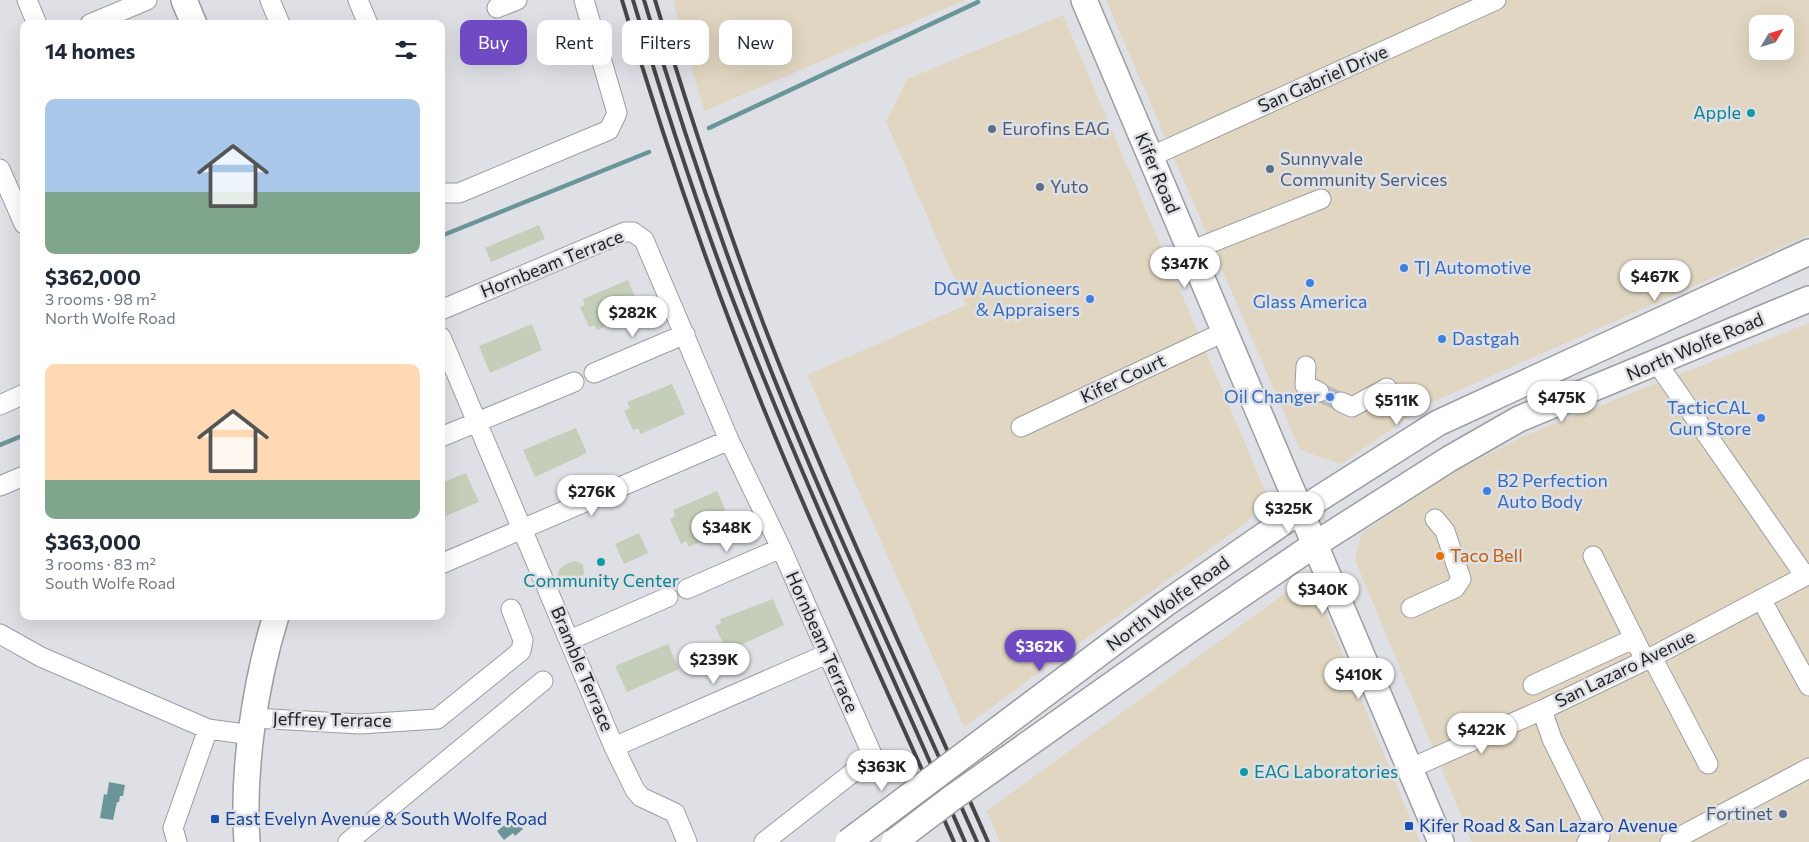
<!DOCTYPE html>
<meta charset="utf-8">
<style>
body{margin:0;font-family:Commissioner,sans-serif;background:#f6f6f7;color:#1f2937;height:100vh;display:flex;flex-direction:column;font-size:19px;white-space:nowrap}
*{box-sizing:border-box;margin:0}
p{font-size:16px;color:#747a83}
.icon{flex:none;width:28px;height:28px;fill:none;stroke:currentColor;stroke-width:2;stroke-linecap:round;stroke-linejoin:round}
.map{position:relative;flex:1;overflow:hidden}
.sheet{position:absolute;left:20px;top:20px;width:425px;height:600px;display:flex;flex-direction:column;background:#fff;border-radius:10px;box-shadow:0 5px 20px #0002}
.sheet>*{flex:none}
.guide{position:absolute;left:460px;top:20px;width:475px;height:45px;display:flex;gap:10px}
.needle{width:32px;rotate:52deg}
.tools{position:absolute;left:1749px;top:15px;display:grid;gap:10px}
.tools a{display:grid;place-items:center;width:45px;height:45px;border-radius:10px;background:#fff;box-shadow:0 5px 20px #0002;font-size:25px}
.price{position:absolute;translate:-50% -42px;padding:0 11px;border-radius:18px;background:#fff;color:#222;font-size:16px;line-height:32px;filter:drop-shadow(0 1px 2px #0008)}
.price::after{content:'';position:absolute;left:50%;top:30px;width:15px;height:11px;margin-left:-8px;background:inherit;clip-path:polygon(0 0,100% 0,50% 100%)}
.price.current{background:#704ac3;color:#fff}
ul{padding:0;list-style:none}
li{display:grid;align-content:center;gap:10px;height:265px;padding:0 25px}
li span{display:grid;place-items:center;height:155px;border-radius:10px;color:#555}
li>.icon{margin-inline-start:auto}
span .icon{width:90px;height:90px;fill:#fffc;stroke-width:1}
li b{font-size:21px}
h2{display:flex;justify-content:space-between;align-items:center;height:60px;padding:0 25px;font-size:21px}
.chip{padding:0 18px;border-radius:10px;background:#fff;box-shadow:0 5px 20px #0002;font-size:18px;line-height:45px}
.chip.current{background:#704ac3;color:#fff}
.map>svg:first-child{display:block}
.commercial{fill:#e0d6c1;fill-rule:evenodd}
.green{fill:#c4ceb9}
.water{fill:#6a969a}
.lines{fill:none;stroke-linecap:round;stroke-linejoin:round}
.stream{stroke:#6a969a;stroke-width:4.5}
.minor-tunnel{stroke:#b9babe;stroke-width:19;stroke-dasharray:19 9;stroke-linecap:butt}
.minor-casing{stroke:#9c9da1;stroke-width:21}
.major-casing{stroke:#9c9da1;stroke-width:28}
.minor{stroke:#fff;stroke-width:19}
.major{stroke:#fff;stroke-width:25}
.rail{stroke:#464649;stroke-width:4}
.major-bridge-casing{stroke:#9c9da1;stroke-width:28;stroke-linecap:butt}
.major-bridge{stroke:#fff;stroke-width:25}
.culture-dot{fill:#0f9aa8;stroke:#dfe0e5;stroke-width:2}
.service-dot{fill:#5c6f8a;stroke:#dfe0e5;stroke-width:2}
.shop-dot{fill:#3f7fe0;stroke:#dfe0e5;stroke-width:2}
.food-dot{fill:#e8710a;stroke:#dfe0e5;stroke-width:2}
.transit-dot{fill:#1a4fb4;stroke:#dfe0e5;stroke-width:2}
.labels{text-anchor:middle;stroke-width:5;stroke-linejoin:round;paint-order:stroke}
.street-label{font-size:18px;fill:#222224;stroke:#dfe0e5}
.culture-label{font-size:18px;fill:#0d838f;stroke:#dfe0e5;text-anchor:end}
.service-label{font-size:18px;fill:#4e5e75;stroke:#dfe0e5;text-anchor:start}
.shop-label{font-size:18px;fill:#366cbe;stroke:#dfe0e5;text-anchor:start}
.food-label{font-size:18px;fill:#c56008;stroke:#dfe0e5;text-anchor:start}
.transit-label{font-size:18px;fill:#164399;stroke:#dfe0e5;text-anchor:start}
</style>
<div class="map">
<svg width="1809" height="842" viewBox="0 0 1809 842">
<rect width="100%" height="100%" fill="#dfe0e5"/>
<path class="commercial" d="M673,0H965L704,111Z
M1106,0H1809V235L1428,404L1341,464L1300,450ZM1758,24H1785V51H1758Z
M1063,15L1267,495L1247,522L964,727L807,375L966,305L886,122L907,79Z
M1809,323V842H1472L1355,560L1362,533L1452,473L1526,435Z
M1310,575L1420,842H1000L987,811Z"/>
<path class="green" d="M539,225L545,239L491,262L485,248Z
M628,280L641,311L597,330L594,325L589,327L580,307L585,305L583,299Z
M532,324L542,350L490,373L479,346Z
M672,384L685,414L641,434L638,428L633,430L624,411L630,408L627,402Z
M576,428L587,453L535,477L523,450Z
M466,473L479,502L441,518V483Z
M717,491L733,527L689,547L686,541L681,544L670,519L675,516L673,510Z
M639,533L648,553L624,564L615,544Z
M574,561L583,564L584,573L582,577L563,582L558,577C557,566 566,565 574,561Z
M773,599L784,625L732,649L731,645L725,648L715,626L721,623L720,619Z
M668,644L679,669L627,692L615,666Z"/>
<path class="water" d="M109,782L125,785L123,796H120L119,802H117L113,820L100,818L104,794L107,795Z
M514,818L523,829L515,836L513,833L504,840L497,831Z"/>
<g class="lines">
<path class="stream" d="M709,128L978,2
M441,236L649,152
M0,445L24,435"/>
<path class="minor-tunnel" d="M1319,392L1341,402"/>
<defs>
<path id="minor" d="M27,0L37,24
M270,0L280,24
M358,0L368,24
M497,8L517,0
M90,24L147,0
M1150,157L1496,0
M0,169L24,224
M441,193H459L609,130L617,113L584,0
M1190,251L1321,199
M441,310L625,232H633L644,240L729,440L781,548L871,752L870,759L764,842
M441,337L614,747L635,790L641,797L675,813L687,842
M1657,363L1805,576
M1306,366L1305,385L1319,392
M594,373L685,334
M1341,402L1352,407L1387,388
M0,405L24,394
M1021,427L1226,331
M441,437L574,382
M0,486L24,476
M1593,556L1645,660
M441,564L729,440
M687,589L781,548
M1761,599L1809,686
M1411,608L1455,588L1461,579L1445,531L1435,519
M0,634L41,657L208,729L252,735
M570,640L668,597
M1652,657L1708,764
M1533,685L1633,639
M1542,710L1552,739L1600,836L1587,842
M253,718L360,724L437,719L521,651L523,640L511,609
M614,747L827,654
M1409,769L1542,710L1652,657L1809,574
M177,842L173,828L208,729
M348,842L543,681
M1670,842L1809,768"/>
<path id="major" d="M184,0L194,24
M1084,0L1441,842
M1165,604L1301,510L1438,423L1809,252
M1185,633L1314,545L1449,459L1519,419L1809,299
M247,842C242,772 255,683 276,616"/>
</defs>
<use href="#minor" class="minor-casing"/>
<use href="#major" class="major-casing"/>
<use href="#minor" class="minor"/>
<use href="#major" class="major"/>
<path class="rail" d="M622,0C656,115 694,229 737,341C802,511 881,675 954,842
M633,0C667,114 703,226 747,336C814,507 892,674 965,842
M644,0C677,112 714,223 756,332C822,505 902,673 977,842
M655,0C688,110 724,220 765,328C832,502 913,671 988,842"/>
<defs>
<path id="major-bridge" d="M848,842L1165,604
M894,842L952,798L1185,633"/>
</defs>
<use href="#major-bridge" class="major-bridge-casing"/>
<use href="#major-bridge" class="major-bridge"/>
</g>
<g class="culture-dot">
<circle cx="1751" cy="113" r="5"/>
<circle cx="601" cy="562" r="5"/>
<circle cx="1244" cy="772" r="5"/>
</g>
<g class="service-dot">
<circle cx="992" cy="129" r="5"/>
<circle cx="1270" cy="169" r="5"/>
<circle cx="1040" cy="187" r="5"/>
<circle cx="1783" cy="814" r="5"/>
</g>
<g class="shop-dot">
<circle cx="1404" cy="268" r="5"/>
<circle cx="1310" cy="283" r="5"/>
<circle cx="1090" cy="299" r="5"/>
<circle cx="1442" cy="339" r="5"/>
<circle cx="1330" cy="397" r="5"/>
<circle cx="1761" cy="418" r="5"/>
<circle cx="1487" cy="491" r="5"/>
</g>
<circle class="food-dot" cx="1440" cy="556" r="5"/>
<g class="transit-dot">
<rect x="210" y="814" width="10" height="10" rx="2.5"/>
<rect x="1404" y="821" width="10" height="10" rx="2.5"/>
</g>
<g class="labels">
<g class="street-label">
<text transform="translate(1323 79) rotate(-24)" y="6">San Gabriel Drive</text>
<text transform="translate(1157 173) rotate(67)" y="6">Kifer Road</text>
<text transform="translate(552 264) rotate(-22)" y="6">Hornbeam Terrace</text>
<text transform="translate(1695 347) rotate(-23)" y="6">North Wolfe Road</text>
<text transform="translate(1123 379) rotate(-25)" y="6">Kifer Court</text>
<text transform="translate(1168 604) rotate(-36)" y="6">North Wolfe Road</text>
<text transform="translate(822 642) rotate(66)" y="6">Hornbeam Terrace</text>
<text transform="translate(582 669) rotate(67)" y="6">Bramble Terrace</text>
<text transform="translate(1625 669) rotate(-26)" y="6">San Lazaro Avenue</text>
<text transform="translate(332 720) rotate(1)" y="6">Jeffrey Terrace</text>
</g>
<g class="culture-label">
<text x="1741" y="119">Apple</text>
<text x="601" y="587" text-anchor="middle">Community Center</text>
<text x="1254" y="778" text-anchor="start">EAG Laboratories</text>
</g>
<g class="service-label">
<text x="1002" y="135">Eurofins EAG</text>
<text x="1280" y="165">Sunnyvale<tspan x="1280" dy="21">Community Services</tspan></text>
<text x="1050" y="193">Yuto</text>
<text x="1773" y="820" text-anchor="end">Fortinet</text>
</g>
<g class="shop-label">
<text x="1414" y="274">TJ Automotive</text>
<text x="1080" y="295" text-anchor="end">DGW Auctioneers<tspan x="1080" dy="21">&amp; Appraisers</tspan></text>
<text x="1310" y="308" text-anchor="middle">Glass America</text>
<text x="1452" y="345">Dastgah</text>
<text x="1320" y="403" text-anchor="end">Oil Changer</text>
<text x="1751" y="414" text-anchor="end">TacticCAL<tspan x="1751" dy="21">Gun Store</tspan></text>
<text x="1497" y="487">B2 Perfection<tspan x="1497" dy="21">Auto Body</tspan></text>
</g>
<g class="food-label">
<text x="1450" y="562">Taco Bell</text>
</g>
<g class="transit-label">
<text x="225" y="825">East Evelyn Avenue &amp; South Wolfe Road</text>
<text x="1419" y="832">Kifer Road &amp; San Lazaro Avenue</text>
</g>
</g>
</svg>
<div class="tools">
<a><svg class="needle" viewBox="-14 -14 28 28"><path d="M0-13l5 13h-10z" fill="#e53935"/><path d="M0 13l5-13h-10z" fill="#747a83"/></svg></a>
</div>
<b class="price" style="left:1185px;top:289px">$347K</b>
<b class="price" style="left:1655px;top:302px">$467K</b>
<b class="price" style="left:633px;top:338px">$282K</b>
<b class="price" style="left:1562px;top:423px">$475K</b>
<b class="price" style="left:1397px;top:426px">$511K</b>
<b class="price" style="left:592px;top:517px">$276K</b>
<b class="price" style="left:1289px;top:534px">$325K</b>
<b class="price" style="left:727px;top:553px">$348K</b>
<b class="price" style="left:1323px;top:615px">$340K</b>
<b class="price current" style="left:1040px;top:672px">$362K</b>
<b class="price" style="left:714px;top:685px">$239K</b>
<b class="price" style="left:1359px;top:700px">$410K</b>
<b class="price" style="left:1482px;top:755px">$422K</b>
<b class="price" style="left:882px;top:792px">$363K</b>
<div class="guide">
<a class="chip current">Buy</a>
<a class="chip">Rent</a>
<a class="chip">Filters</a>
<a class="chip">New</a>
</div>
<section class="sheet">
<h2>14 homes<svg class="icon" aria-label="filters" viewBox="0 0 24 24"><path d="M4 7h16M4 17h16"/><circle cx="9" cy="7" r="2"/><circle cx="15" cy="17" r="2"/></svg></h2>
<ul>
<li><span style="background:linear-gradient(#a9c7e8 60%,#7fa58c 0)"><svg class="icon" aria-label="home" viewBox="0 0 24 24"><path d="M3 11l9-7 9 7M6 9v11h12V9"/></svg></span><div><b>$362,000</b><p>3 rooms · 98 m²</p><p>North Wolfe Road</p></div></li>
<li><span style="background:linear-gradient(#ffd9b3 75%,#7fa58c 0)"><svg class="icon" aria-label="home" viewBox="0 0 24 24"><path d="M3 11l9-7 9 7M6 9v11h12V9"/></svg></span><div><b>$363,000</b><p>3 rooms · 83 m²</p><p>South Wolfe Road</p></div></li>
</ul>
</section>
</div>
